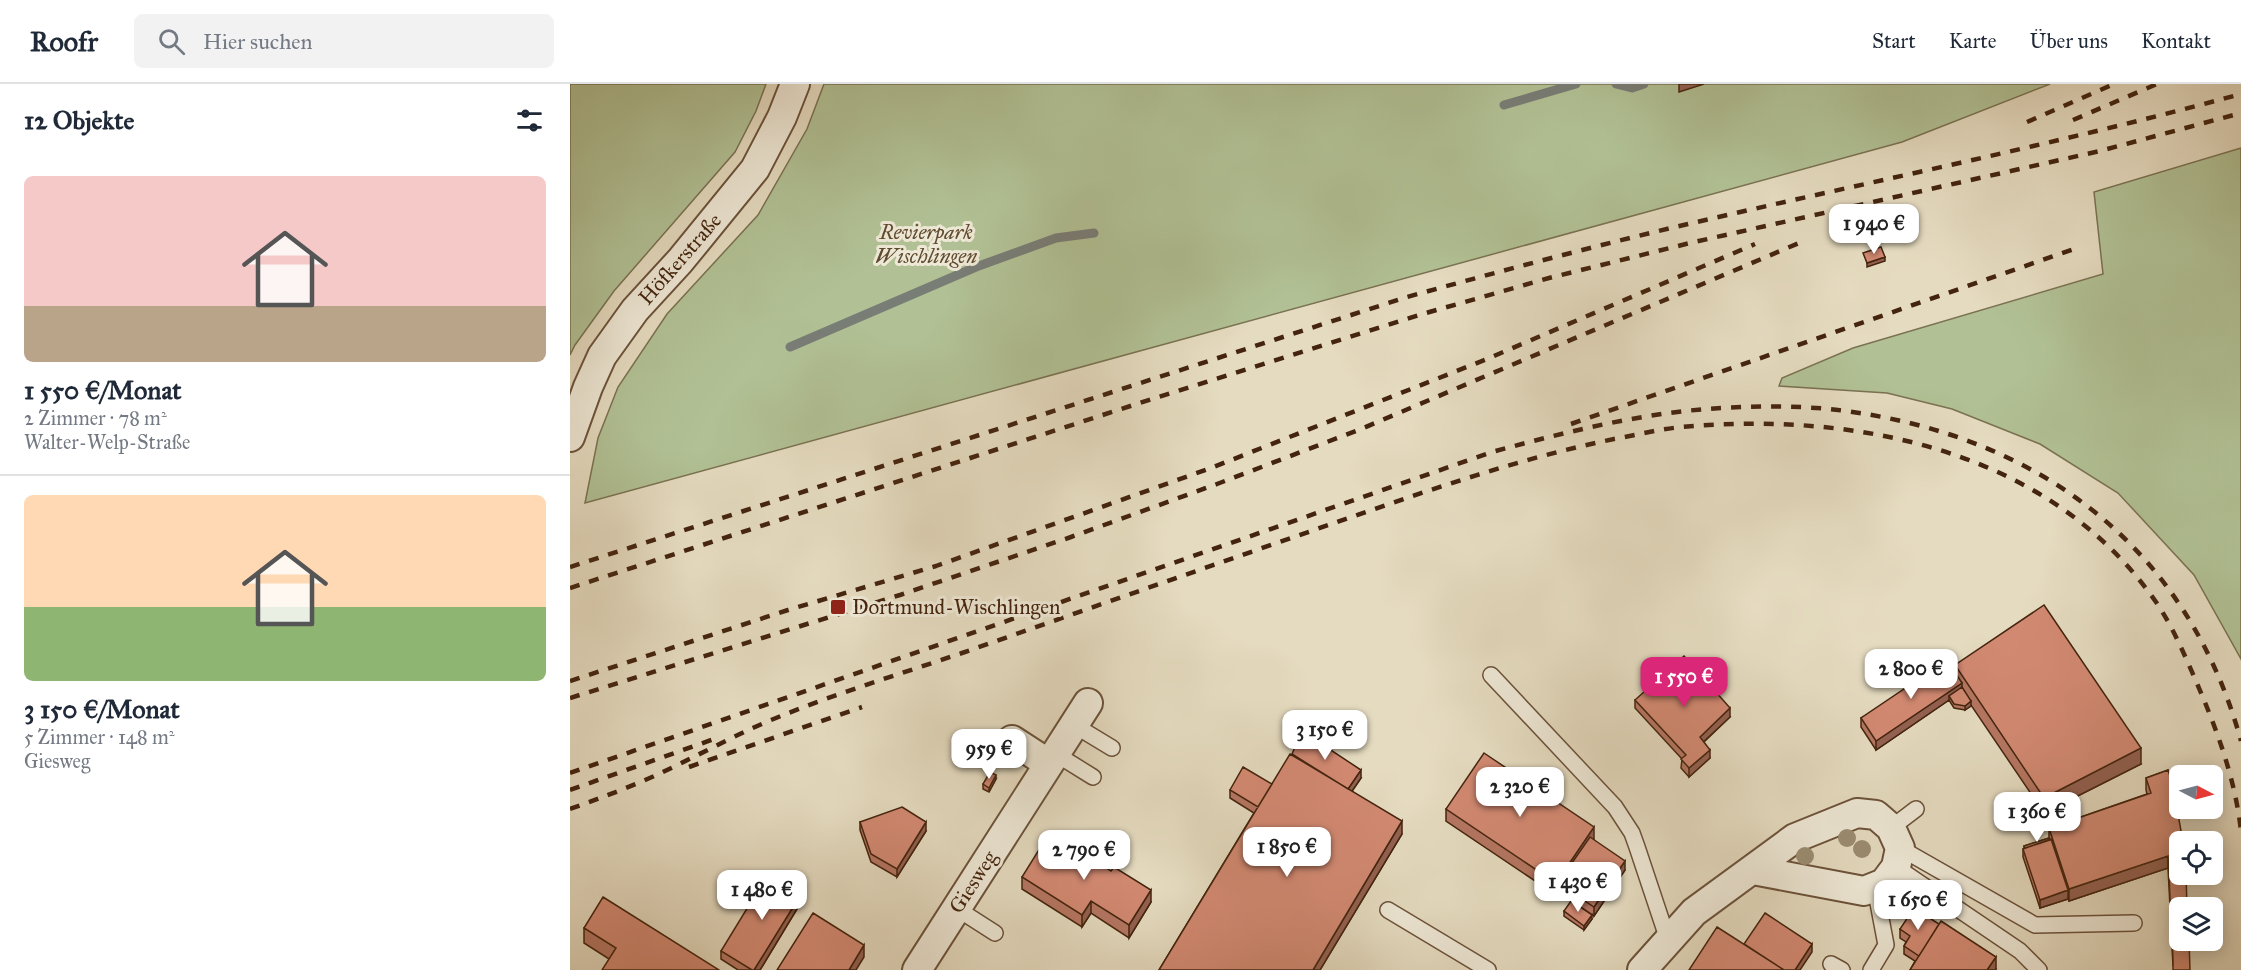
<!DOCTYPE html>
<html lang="de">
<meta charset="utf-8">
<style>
body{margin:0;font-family:"IM FELL Great Primer",serif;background:#f2f2f3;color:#1f2937;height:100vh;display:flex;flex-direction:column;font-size:22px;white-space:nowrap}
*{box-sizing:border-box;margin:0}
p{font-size:20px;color:#747a83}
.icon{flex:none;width:33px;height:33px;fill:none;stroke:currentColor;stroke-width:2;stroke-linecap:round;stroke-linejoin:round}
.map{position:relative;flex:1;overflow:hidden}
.drawer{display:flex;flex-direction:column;background:#fff;width:570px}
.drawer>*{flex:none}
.needle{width:39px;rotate:96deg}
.buttons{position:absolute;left:1599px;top:681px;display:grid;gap:12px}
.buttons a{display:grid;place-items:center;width:54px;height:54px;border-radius:9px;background:#fff;box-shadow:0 3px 15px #0003;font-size:30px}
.price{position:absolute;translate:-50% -51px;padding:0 14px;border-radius:12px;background:#fff;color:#222;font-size:20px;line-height:39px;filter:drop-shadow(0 2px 3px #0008)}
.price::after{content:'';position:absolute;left:50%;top:36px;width:18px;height:14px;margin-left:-9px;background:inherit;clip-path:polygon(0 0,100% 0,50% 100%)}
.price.active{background:#db2777;color:#fff}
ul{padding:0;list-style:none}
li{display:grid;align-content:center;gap:12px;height:318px;padding:0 24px}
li+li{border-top:2px solid #e0e1e3}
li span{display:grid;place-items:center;height:186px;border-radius:9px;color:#555}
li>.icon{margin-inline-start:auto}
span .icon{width:108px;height:108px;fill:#fffc;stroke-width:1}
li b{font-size:26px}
h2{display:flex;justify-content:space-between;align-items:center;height:72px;padding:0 24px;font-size:26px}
header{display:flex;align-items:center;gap:36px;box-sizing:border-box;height:84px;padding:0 30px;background:#fff;border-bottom:2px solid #e0e1e3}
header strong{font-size:28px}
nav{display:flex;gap:33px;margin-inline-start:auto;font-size:21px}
.search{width:420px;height:54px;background:#f2f2f3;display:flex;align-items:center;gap:15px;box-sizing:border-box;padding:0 21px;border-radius:9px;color:#747a83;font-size:22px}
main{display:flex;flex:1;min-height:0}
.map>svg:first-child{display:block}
.green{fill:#b1c195;stroke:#7a7252;stroke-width:1.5}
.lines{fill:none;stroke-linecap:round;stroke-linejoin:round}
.stream{stroke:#787d76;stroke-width:9}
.lane-casing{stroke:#6c523a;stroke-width:18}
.street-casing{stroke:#6c523a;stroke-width:32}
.lane{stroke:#eee8d6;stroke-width:15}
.street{stroke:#eee8d6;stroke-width:28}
.rail{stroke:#44240e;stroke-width:4.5;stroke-dasharray:10 10;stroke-linecap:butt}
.tree{fill:#9b8c71}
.wall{fill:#b57662;stroke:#44240e;stroke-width:1.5}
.shaded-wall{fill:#936050;stroke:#44240e;stroke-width:1.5}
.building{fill:#d28972;stroke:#44240e;stroke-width:1.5}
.poi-dot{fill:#8f2418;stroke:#eee8d6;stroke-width:2}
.labels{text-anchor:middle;stroke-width:6;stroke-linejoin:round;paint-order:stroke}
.park-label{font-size:21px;font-style:italic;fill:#5f4b30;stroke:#eee8d6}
.street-label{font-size:21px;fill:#44240e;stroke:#eee8d6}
.poi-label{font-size:21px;fill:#44240e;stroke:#eee8d6;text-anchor:start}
</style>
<header>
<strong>Roofr</strong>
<div class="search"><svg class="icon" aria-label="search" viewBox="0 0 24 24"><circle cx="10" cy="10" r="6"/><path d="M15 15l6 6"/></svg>Hier suchen</div>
<nav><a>Start</a><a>Karte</a><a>Über uns</a><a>Kontakt</a></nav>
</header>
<main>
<section class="drawer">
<h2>12 Objekte<svg class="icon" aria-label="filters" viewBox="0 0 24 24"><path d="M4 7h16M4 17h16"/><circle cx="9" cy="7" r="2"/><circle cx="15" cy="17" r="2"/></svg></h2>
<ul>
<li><span style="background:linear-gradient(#f6c9c9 70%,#b9a48a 0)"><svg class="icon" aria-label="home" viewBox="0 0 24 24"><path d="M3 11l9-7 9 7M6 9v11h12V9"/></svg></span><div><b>1 550 €/Monat</b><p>2 Zimmer · 78 m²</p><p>Walter-Welp-Straße</p></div></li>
<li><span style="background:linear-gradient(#ffd9b3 60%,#8fb573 0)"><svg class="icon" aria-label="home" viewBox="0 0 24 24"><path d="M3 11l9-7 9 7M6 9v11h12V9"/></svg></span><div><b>3 150 €/Monat</b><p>5 Zimmer · 148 m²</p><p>Giesweg</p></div></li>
</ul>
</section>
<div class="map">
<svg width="1671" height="886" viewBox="0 0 1671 886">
<rect width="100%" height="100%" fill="#e5dbc0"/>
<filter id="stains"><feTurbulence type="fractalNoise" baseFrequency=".00333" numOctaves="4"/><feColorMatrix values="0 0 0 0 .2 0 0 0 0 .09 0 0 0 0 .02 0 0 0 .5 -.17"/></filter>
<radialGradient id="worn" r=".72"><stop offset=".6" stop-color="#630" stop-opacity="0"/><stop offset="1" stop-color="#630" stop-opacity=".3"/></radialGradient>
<path class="green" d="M0,0H196L186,27L165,68L44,207L5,261L0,271Z
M254,0H1480L1332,58L15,419L28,354L48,303L97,230L188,131L237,45Z
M1671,64V575L1624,491L1548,409L1470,360L1382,325L1317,309L1209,302L1212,294L1283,264L1533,190L1524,108Z"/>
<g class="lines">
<path class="stream" d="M1046,0L1062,4L1074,0
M934,21L1006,0
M220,263L406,183L486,154L524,149"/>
<defs>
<path id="lane" d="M921,591L1045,723L1062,749L1067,763L1098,856
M504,641L542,664
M486,670L523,693
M1321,744L1346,725
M1330,764L1465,841L1564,839
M1326,783L1450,867L1469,886
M386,824L425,849
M818,826L918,886
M1261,880L1272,886
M1301,886L1316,861L1305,803"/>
<path id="street" d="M0,353L18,303L32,272L65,226L110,177L185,85L212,33L225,0
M442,656L479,680
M347,886L518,619
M1072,886L1124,828L1225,754L1287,729L1306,731L1321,744L1330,764L1326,783L1314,799L1294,807L1183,786"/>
</defs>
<use href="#lane" class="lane-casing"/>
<use href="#street" class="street-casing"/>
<use href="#lane" class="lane"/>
<use href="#street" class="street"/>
<path class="rail" d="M1503,36L1587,0
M1457,38L1544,0
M1001,340L1504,165
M0,483L837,213C931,187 1024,162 1118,140C1303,97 1488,60 1671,10
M0,504L585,314L849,231L979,194L1120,159L1530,67L1671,29
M0,597L218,526L366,482L641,384L917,275L1185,160
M0,614L330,511L501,453L647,400L791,345L1229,159
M119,683L292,623
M0,689L922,368C992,349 1063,331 1136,325C1179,322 1225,321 1268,326C1466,350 1617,461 1671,657
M0,706L144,655
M0,725C28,715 55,705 82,693C124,674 164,651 206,634C267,609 330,590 392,569C509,528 626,487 744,446C843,412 941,376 1044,355C1067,351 1089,345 1112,343C1286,327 1480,366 1586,518C1603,543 1614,570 1626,597C1647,646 1665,694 1671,747"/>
</g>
<g class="tree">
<circle cx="1277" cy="754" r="9"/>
<circle cx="1292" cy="765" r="9"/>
<circle cx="1235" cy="772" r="9"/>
</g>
<path class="wall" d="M1385,581L1571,680L1474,729L1401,621L1395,626L1384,624L1379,616L1306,666L1291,643V634L1385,588Z
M1065,616L1160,633L1134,658L1140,674L1119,693L1111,684L1112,675L1065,624Z
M1598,686L1603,882L1598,784L1499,817L1498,815L1470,824L1453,773V765L1454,764V762L1479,754V744L1577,710L1576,706V694Z
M791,694L782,707L832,750L750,886H589L684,729L660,714V706L702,700Z
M426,695L419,708L413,705V700Z
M876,725L1024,756L1055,786L1024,832L989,808L986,811L876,737Z
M290,738L356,747L327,793L301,778L290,746Z
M452,793L581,818L559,854L521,829L512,843L452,805Z
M233,815L190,886H168L151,875V867Z
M994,827L1022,835L1014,846L994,832Z
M14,844L149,886L39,875L14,859Z
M1330,845L1426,885L1425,886H1340L1345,877L1334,870V862L1336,858L1330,854Z"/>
<path class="shaded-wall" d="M1109,0H1134L1109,8Z
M1315,173V177L1297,183V179Z
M1392,599V608L1379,612V616L1306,666V657Z
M1401,617V622L1395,626V622Z
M1160,624V633L1130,661V653Z
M1571,664V680L1474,729V714Z
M1140,666V674L1119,693V684Z
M791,686V694L776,716V708Z
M426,691V695L419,708V704Z
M832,737V750L750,886H743Z
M356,738V747L327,793V785Z
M1024,743V756L988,799L989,808L986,811V799Z
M1598,772V784L1499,817V805Z
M1055,777V786L1024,832V823Z
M581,806V818L559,854V841Z
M1498,806V815L1470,824V816Z
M233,807V815L190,886H184Z
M521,817V829L512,843V831Z
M1022,831V835L1014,846V842Z
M1242,860V868L1230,886H1225Z
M294,861V873L286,886H279Z
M1426,873V885L1425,886H1417Z"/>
<path class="building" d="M1311,163L1315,173L1297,179L1293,169Z
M1474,521L1571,664L1474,714L1385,581Z
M1114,572L1160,624L1130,653L1140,666L1119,684L1111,675L1116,671L1065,616Z
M1377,576L1392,599L1306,657L1291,634Z
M1392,603L1401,617L1395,622L1384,620L1379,612Z
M732,647L791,686L778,705L722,670Z
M914,669L1024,743L986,799L876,725Z
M720,670L832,737L743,886H589Z
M673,683L702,700L688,723L660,706Z
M1598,686L1603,702L1613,758H1610V790H1616L1617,824H1610V856H1619L1620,886H1603V875L1598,772L1499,805L1479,744L1581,709L1576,694Z
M420,688L426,691L419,704L413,700Z
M332,723L356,738L327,785L301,770L290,738Z
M480,748L541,787L544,783L581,806L559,841L521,817L512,831L452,793Z
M1020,753L1055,777L1024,823L988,799Z
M1479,754L1480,756L1455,764L1454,762Z
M1481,755L1498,806L1470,816L1453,765Z
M200,787L233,807L184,886H182L151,867Z
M33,813L149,886H32L46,864L14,844Z
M1001,817L1022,831L1014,842L994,827Z
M1344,824L1369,840L1349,872L1334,862L1340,852L1330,845Z
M243,829L294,861L279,886H207Z
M1195,829L1242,860L1225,886H1214L1174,860Z
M1371,837L1426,873L1417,886H1340Z
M1147,843L1214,886H1119Z"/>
<rect class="poi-dot" x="260" y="515" width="16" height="16" rx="3"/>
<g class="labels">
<g class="park-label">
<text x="356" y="155">Revierpark<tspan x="356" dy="24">Wischlingen</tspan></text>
</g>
<g class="street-label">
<text transform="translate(110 175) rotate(-49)" y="7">Höfkerstraße</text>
<text transform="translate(403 798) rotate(-57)" y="7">Giesweg</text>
</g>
<g class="poi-label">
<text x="282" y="530">Dortmund-Wischlingen</text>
</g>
</g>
<rect width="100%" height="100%" filter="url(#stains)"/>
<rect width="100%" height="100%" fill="url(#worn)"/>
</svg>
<div class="buttons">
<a><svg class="needle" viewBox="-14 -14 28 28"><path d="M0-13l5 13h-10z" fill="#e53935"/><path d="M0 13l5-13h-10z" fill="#747a83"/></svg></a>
<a><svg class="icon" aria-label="locate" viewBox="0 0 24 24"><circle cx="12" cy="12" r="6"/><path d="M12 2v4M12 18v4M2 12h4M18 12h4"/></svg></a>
<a><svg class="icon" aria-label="layers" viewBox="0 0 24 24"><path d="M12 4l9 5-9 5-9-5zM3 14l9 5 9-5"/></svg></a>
</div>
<b class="price" style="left:1304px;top:171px">1 940 €</b>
<b class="price" style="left:1341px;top:616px">2 800 €</b>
<b class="price active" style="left:1114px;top:624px">1 550 €</b>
<b class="price" style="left:755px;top:677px">3 150 €</b>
<b class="price" style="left:419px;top:696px">959 €</b>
<b class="price" style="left:950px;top:734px">2 320 €</b>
<b class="price" style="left:1467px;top:759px">1 360 €</b>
<b class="price" style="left:717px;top:794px">1 850 €</b>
<b class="price" style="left:514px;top:797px">2 790 €</b>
<b class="price" style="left:1008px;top:829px">1 430 €</b>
<b class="price" style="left:192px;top:837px">1 480 €</b>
<b class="price" style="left:1348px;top:847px">1 650 €</b>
</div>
</main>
